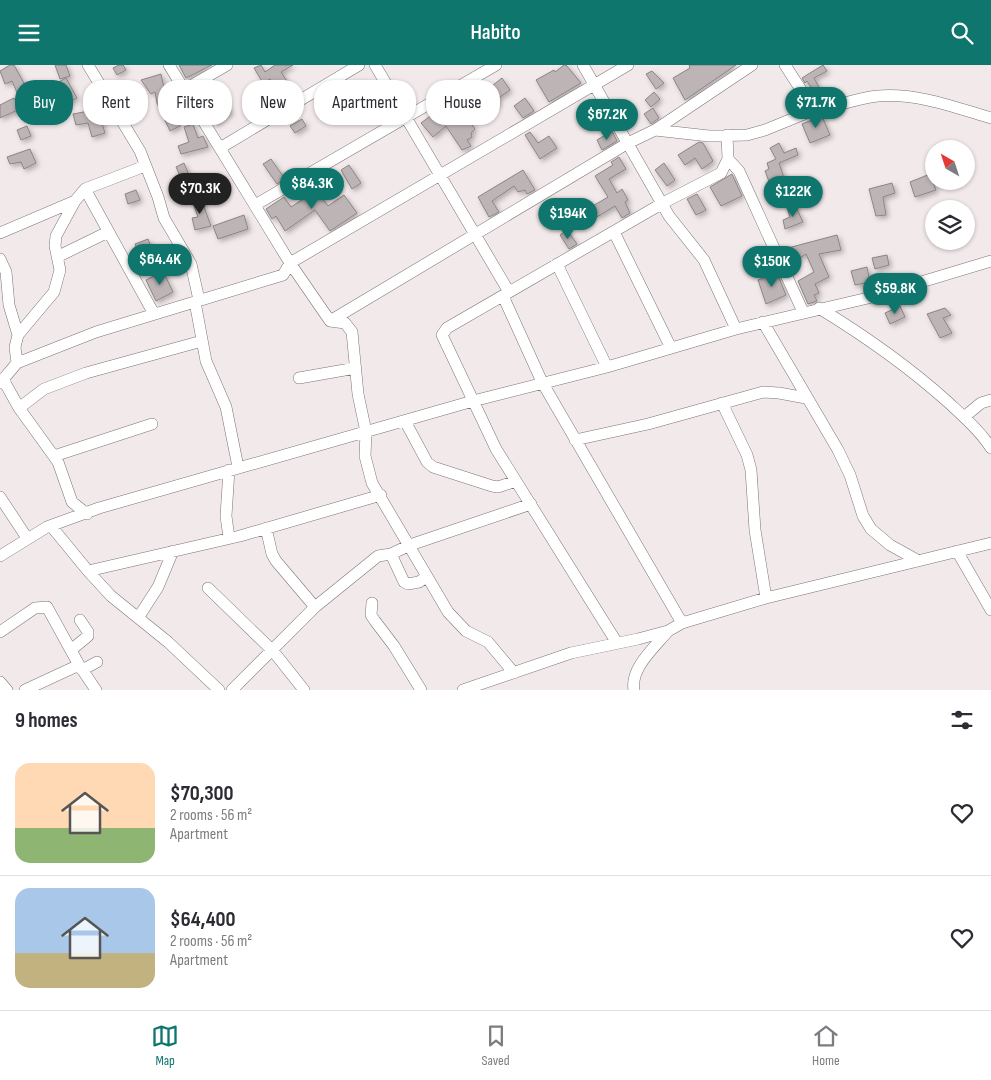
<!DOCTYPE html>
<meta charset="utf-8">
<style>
body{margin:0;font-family:"Sofia Sans Condensed",sans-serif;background:#f2f2f3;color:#2b2b33;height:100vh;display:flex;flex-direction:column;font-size:19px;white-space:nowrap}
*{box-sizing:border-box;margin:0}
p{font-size:16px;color:#7c7c81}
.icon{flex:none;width:28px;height:28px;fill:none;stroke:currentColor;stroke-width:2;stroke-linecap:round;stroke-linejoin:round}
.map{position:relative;height:625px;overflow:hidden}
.details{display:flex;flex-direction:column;background:#fff;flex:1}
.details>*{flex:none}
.guide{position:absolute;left:15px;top:15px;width:500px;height:45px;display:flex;gap:10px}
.needle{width:32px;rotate:321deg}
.fabs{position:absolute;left:925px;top:75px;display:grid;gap:10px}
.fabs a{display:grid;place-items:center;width:50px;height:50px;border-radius:50%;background:#fff;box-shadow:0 1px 4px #0004;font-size:25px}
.price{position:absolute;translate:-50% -42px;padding:0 11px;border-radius:18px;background:#0f766e;color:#fff;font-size:16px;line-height:32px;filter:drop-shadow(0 1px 2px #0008)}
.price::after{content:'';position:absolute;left:50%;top:30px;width:15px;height:11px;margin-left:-8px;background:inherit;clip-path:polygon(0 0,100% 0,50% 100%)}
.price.active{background:#222;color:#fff}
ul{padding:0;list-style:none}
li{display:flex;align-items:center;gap:15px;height:125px;padding:0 15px}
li+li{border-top:1px solid #e1e1e2}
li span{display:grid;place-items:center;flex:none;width:140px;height:100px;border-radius:15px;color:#555}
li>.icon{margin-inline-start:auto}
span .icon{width:60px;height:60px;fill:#fffc;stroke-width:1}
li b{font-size:21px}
h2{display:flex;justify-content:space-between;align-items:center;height:60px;padding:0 15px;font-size:21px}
.tag{padding:0 18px;border-radius:20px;background:#fff;box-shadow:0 1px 4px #0004;font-size:18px;line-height:45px}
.tag.active{background:#0f766e;color:#fff}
header{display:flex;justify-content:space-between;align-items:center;height:65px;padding:0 15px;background:#0f766e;color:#fff;font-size:22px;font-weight:600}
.menu{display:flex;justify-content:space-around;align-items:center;height:70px;border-top:1px solid #e1e1e2;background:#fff;font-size:14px;color:#7c7c81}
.menu a{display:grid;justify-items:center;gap:2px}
.menu .active{color:#0f766e}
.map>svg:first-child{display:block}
.building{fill:#bdb4b5;stroke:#8d8485;filter:url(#shadow)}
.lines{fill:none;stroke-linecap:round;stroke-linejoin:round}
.minor-casing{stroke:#7c7474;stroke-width:12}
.minor{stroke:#fff;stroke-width:11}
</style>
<header><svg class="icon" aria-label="menu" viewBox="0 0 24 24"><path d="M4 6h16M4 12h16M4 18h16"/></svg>Habito<svg class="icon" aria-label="search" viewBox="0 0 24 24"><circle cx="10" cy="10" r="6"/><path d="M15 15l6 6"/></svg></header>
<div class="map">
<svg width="991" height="625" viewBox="0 0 991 625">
<defs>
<filter id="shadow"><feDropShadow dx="2.5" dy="2.5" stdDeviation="2.5" flood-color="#0004"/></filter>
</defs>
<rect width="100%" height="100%" fill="#f2e9ea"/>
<path class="building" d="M10,0H14L29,27L19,32L12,16L5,19L0,6Z
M55,0H66L70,11L60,14Z
M119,0H123L126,5L117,10L113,3Z
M179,0H212L186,13Z
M261,0L265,7L275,0H293L281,7L287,16L276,24L270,14L263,18L254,3Z
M564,0H566L581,18L549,37L536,15L554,5L555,7Z
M689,0H736L685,35L673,13L690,3Z
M823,0L827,6L814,13L826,35L820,36L807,16L805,18L802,13Z
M652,6L664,18L656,24L646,9Z
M161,9L168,42L172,41L180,61L170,66L157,38L155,27L151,29L141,15Z
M66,13L77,33L64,40L58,29L40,38L37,32L55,23L53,20Z
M502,13L510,25L497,34L499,38L487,46L478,32Z
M654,27L660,34L651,42L645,35Z
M220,28L231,47L215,59L211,50L218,44L212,33Z
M14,33L20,44L0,53V40Z
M525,33L534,46L523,53L514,41Z
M453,34L475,64L471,68L472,72L467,75L471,81L462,85L446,61L433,72L421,58Z
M387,40L393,51L381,58L375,47Z
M105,43L109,53L101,55L105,68L92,72L88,58L76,60L73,49Z
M653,43L659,53L651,59L644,49Z
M822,51L830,70L810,78L802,59Z
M302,54L306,61L295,68L290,61Z
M193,59L198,73L203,71L208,82L181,89L178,81L189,77L184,62Z
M27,61L31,71L21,75L17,65Z
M612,66L617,76L602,85L597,75Z
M530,67L538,78L549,71L557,83L540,94L525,70Z
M699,77L703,78L713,96L702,104L695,93L685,100L678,90Z
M779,78L784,88L796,83L798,90L779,98L786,119L772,124L765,106L769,104L767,98L776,94L770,83Z
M30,84L36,98L24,104L21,97L10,99L7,92Z
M619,92L626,104L609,114L617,128L622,124L628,135L625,137L630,148L622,153L615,141L597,152L591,142L608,132L595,111L613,100L611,97Z
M271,94L285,114L277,119L263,99Z
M184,98L189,110L181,113L176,102Z
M664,98L675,115L667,121L655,105Z
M349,100L361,118L352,124L341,105Z
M523,105L535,125L527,129L525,125L518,127L514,121L492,136L499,147L489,152L478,132Z
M732,109L742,131L721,141L710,122Z
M930,109L936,125L915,132L910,117Z
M808,112L813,125L792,134L787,121Z
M310,117L328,141L344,130L357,148L330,166L315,145L285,166L276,151L272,154L266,144L284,132L291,142L306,132L300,123Z
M892,118L895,128L883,132L886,150L876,151L869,124Z
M136,125L140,135L128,139L125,129Z
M697,129L706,145L696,150L687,134Z
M200,131L211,161L195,165L192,153L198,152L191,133Z
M795,140L803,157L785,164L783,155L790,152L787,143Z
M244,150L248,164L218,174L213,161Z
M567,165L577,179L569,184L560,170Z
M837,170L841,185L819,189L829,212L815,219L819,228L814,230L817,236L808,239L798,216L814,207L806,189L800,193L796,187L787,191L784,184Z
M148,174L153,187L140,192L135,179Z
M887,190L889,200L875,204L872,193Z
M867,202L870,217L855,220L851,206Z
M163,206L173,227L156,236L146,215Z
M777,208L786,230L766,239L758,215Z
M900,241L905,252L890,259L885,248Z
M945,243L951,250L943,253L952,268L940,273L927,249Z"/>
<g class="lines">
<defs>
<path id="minor" d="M88,0L140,86L158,132L164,153L191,199L199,235
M169,0L290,198L330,256L345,258L352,267L358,329L366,367L365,391L372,418L448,547L466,566L488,577L514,608
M375,0L509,227
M583,0L669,151L704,195L736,264
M785,0L814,45C836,42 857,33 878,31C918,28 954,42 991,53
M184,25L227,0
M655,65L752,0
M220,83L359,0
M728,94L739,106L803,247
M85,124L154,249
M255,140L496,0
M614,167L671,283
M0,168L75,136
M57,192L108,167
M0,194L6,207L9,240L18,270
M557,199L607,302
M503,231L542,317L682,558
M195,237L206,296L226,342L238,402
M819,243C865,271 909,302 949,338C964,352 980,366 991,383
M330,256L628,78L655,65L709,71L747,70L765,65L814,45
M763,257L838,385L850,410L863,451L871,464L890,480L917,495
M17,298L15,282L18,270L54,227L60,205L55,181L56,171L75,136L85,124L145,101
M299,313L356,303
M0,314L4,316L19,343L58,397L72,437L87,449
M0,318L17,298L96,267L283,210L290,198L628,0
M722,338L747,390L751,405L755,465L766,533
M19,343L44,324L86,308L202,276
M964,352L981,338L991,335
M405,356L427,397L433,402L492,421L498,422L516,416
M575,375L648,359L763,327L779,328L806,333
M54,391L152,359
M0,432L27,473
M51,461L88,506L240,471L381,430
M266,463L272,489L276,496L315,542
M229,473L226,451L229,405
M957,486L991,545
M391,489L410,480L531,439
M0,491L47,462L99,443L473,336L607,302L736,264L868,233L991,196
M88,506L111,531L168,577L219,625
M208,523L273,586L304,625
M372,538L371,550L375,556L394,581L421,625
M138,553L158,522L173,486
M0,567L35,543L47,542L79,600L96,625
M617,578L496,384L442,270L447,263L663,138L721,108L728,94L727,70
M71,585L88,571V567L80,555
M82,605L97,597
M0,617L7,625
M25,625L79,600
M232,625L315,542L378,491L391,489L404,517L408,519L419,517L426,512
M463,625L571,588L638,574L668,566L682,558L766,533L991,478
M634,625C630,603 655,582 668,566"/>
</defs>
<use href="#minor" class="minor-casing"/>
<use href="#minor" class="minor"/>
</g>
</svg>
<div class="fabs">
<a><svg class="needle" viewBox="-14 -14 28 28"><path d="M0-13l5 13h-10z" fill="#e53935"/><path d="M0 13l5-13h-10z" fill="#7c7c81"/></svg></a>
<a><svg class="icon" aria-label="layers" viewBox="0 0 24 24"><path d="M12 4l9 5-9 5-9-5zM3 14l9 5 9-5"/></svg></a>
</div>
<b class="price" style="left:816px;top:64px">$71.7K</b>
<b class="price" style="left:607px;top:76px">$67.2K</b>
<b class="price" style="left:312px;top:145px">$84.3K</b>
<b class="price active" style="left:200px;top:150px">$70.3K</b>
<b class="price" style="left:793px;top:153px">$122K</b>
<b class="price" style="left:568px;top:175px">$194K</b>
<b class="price" style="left:160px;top:221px">$64.4K</b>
<b class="price" style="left:772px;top:223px">$150K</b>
<b class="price" style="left:895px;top:250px">$59.8K</b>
<div class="guide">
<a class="tag active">Buy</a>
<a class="tag">Rent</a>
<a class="tag">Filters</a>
<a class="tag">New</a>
<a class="tag">Apartment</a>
<a class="tag">House</a>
</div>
</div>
<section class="details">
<h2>9 homes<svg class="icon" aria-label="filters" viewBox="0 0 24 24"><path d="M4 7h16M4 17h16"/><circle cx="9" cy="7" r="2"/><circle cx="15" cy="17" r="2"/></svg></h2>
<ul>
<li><span style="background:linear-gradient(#ffd9b3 65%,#8fb573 0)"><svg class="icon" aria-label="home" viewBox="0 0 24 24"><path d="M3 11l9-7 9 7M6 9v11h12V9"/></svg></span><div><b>$70,300</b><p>2 rooms · 56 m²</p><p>Apartment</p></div><svg class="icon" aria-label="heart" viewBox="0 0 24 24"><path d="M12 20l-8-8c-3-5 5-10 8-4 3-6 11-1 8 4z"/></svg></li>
<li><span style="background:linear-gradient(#a9c7e8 65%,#c2b280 0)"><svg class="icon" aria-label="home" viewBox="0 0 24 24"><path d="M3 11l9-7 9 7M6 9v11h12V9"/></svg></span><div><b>$64,400</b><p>2 rooms · 56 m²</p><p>Apartment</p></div><svg class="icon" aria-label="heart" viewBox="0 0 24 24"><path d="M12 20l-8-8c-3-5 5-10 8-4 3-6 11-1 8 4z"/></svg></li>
</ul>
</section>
<nav class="menu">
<a class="active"><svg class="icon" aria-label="map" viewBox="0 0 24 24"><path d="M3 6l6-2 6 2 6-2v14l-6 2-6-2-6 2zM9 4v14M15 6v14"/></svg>Map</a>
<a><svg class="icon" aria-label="saved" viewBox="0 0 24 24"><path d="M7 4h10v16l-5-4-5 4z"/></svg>Saved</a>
<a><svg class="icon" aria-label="home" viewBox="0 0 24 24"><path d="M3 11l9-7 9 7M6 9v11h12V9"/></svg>Home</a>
</nav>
